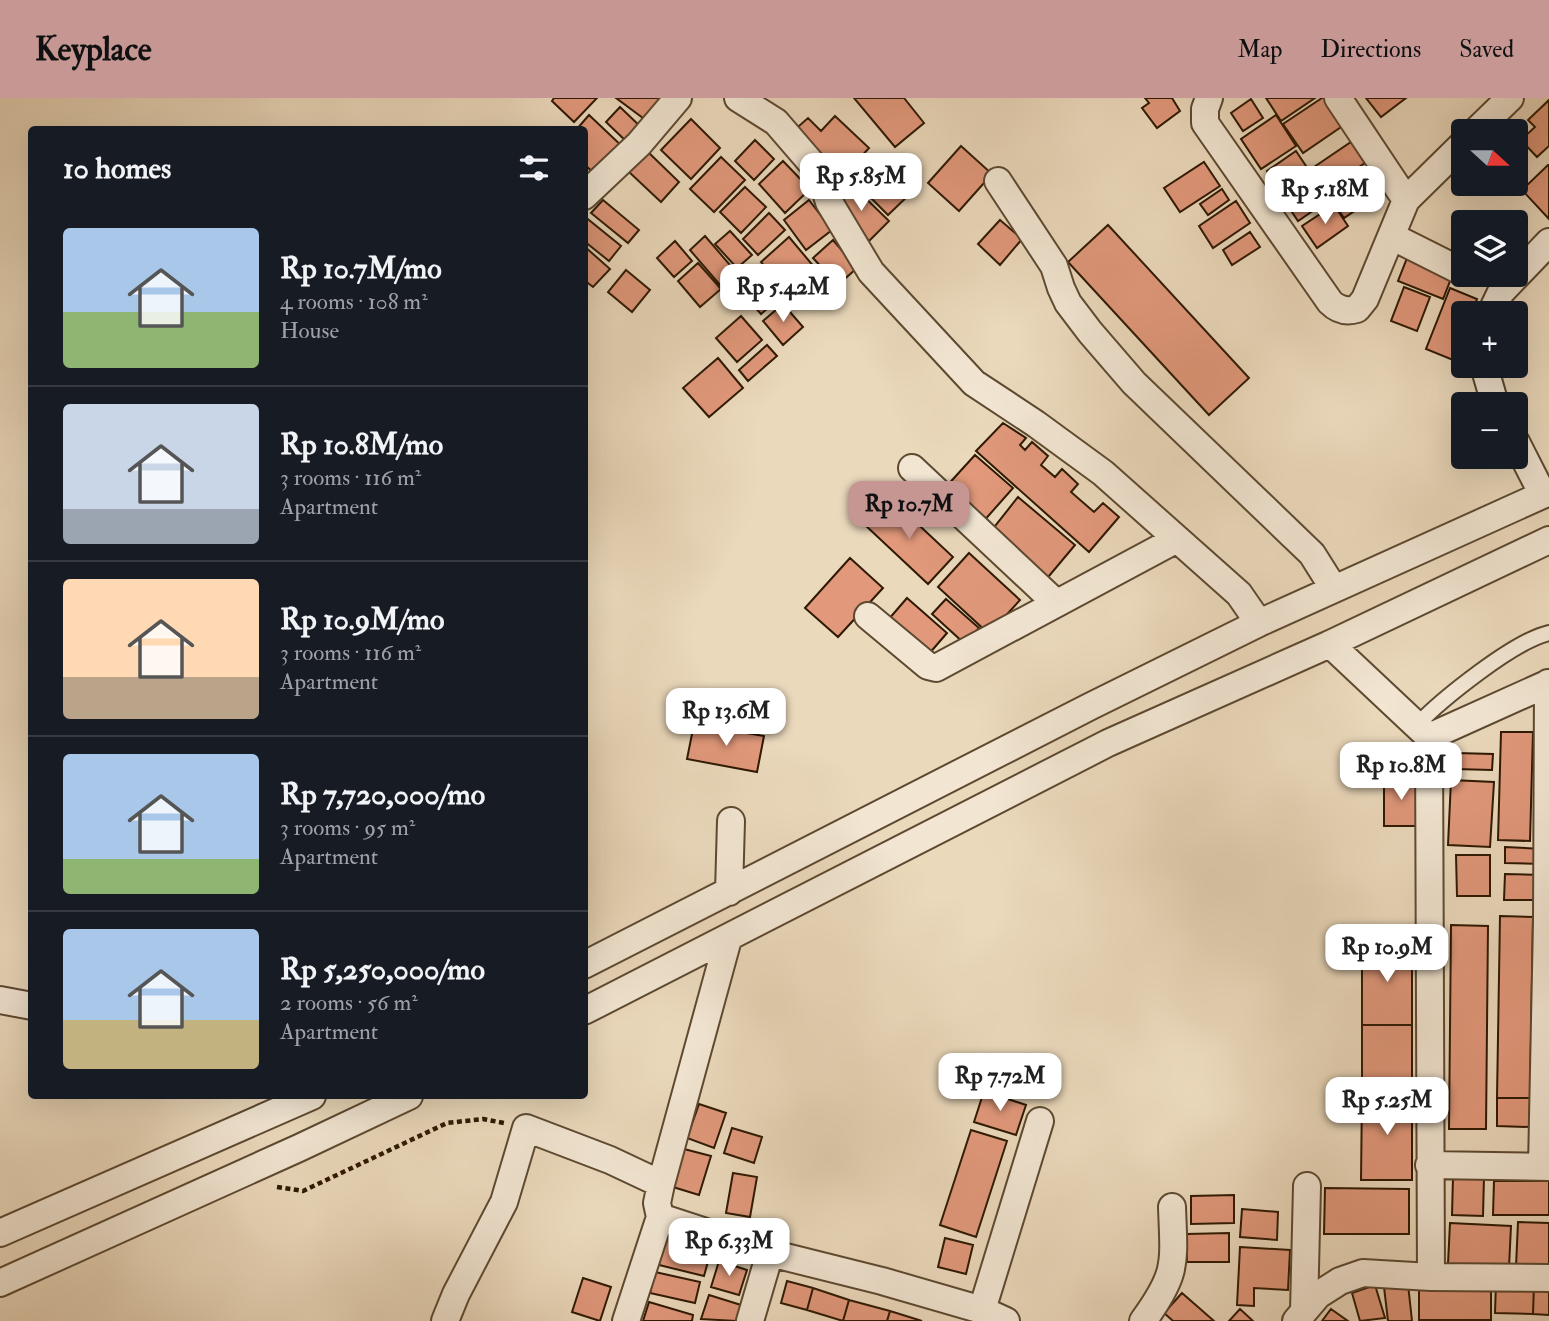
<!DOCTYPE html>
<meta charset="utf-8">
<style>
body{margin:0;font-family:"IM FELL Double Pica",serif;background:#242831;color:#f1f3f6;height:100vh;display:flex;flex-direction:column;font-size:26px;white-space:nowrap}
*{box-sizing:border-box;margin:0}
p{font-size:23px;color:#9ea1a6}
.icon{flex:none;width:38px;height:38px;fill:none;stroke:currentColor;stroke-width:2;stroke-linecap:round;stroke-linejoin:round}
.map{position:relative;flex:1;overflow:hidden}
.side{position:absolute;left:28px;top:28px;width:560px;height:973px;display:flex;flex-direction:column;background:#171b24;border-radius:7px;box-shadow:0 7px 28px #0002}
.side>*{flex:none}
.needle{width:46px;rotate:111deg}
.buttons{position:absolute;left:1451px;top:21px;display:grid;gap:14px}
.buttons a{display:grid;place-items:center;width:77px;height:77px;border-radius:7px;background:#171b24;box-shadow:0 7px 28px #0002;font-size:35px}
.price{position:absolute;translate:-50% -60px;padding:0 16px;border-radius:14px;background:#fff;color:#222;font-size:23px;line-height:46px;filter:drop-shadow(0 2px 4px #0008)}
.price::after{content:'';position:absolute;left:50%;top:42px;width:21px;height:16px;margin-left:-10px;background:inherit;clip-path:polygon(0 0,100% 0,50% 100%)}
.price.active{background:#c59692;color:#111}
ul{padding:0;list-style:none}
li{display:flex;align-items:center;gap:21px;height:175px;padding:0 35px}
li+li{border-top:2px solid #363941}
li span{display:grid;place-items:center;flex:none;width:196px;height:140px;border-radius:7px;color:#555}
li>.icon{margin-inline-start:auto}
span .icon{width:84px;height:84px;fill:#fffc;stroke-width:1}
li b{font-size:30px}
h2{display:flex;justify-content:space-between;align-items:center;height:84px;padding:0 35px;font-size:30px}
header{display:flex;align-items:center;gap:42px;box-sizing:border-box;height:98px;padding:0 35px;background:#c59692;color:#111}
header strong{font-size:33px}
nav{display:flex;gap:38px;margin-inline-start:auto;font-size:24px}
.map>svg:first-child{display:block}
.building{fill:#e1987b;stroke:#2e1903;stroke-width:2}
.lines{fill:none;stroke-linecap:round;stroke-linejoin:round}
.service-casing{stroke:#5d4931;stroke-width:18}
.minor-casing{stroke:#5d4931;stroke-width:30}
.path{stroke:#2e1903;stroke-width:4.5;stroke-dasharray:5 3.5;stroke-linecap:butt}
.service{stroke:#f2e6d3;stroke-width:14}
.minor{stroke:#f2e6d3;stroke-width:26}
</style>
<header>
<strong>Keyplace</strong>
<nav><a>Map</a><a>Directions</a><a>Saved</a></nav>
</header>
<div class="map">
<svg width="1549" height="1223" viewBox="0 0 1549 1223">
<rect width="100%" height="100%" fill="#ebd9bc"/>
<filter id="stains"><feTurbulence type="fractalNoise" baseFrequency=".00286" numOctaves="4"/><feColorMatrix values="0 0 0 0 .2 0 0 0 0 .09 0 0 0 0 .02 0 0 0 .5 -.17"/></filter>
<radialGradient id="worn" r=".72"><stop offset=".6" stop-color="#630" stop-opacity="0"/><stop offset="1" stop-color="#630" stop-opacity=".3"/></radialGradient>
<path class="building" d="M554,0H597L574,24L552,3Z
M616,0H661L647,23Z
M854,0H904L924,25L895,49Z
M1145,0H1172L1180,13L1157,30L1142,10L1149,5Z
M1266,0H1315L1281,23Z
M1322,0H1326L1344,27L1303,55L1283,26Z
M1366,0H1406L1381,19Z
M1251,1L1263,20L1243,33L1231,15Z
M1549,2V48L1537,59L1521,42L1535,29L1528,22Z
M620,9L642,30L628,45L606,24Z
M589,17L625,51L598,79L584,66V32H576Z
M1276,17L1296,48L1261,71L1241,41Z
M835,18L869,50L851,70L838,59L829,73L791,35L808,20L821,33Z
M691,21L720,50L691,81L661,52Z
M755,42L774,61L754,82L735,63Z
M1351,44L1365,65L1327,90L1314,69Z
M961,48L992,76L959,113L928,85Z
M647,53L679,84L661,104L628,73Z
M1296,53L1308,71L1279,91L1267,73Z
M721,59L745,82L714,114L690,91Z
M880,60L913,93L888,117L856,85Z
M783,63L810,91L785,115L759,86Z
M1204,64L1220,88L1180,114L1164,90Z
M1548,67H1549V121L1522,92Z
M1369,69L1384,93L1344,120L1328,96Z
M1313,75L1330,101L1298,123L1280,96Z
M852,87L889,123L869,143L833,107Z
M745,89L766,109L741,135L720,114Z
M1222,91L1229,102L1208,117L1200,106Z
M603,102L639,132L628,145L591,115Z
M809,102L832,132L806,152L784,122Z
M1236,103L1250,125L1213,150L1199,128Z
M1334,107L1348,128L1317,150L1302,128Z
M769,115L785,132L758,157L743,141Z
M584,118L621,148L609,163L584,143Z
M1000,122L1022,141L1000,167L978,146Z
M1108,127L1249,280L1209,317L1068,164Z
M730,133L752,157L737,170L715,146Z
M1250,134L1260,149L1232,167L1223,152Z
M705,138L736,174L721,188L690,152Z
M789,139L820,176L793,201L761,164Z
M833,142L857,170L838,187L813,160Z
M675,143L692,163L674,179L657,160Z
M584,148L610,171L593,189L584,182Z
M1409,155L1454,173L1443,201L1398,183Z
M698,165L721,191L700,209L678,183Z
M758,170L783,197L761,216L737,189Z
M626,172L650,192L632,214L608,194Z
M1404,189L1430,199L1417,233L1391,223Z
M1450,190L1477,201L1472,215H1463V237L1453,262L1426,251Z
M783,206L803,229L783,247L763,223Z
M741,218L762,242L737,264L716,240Z
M767,247L777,258L748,283L739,272Z
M718,260L743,290L709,319L683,290Z
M1003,325L1026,340L1020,347L1025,352L1032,344L1048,358L1041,367L1055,379L1062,371L1078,386L1071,394L1094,414L1103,405L1119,419L1089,454L976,353Z
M975,357L1013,390L982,425L944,391Z
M1018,399L1075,447L1044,484L992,432Z
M890,400L953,459L928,486L865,427Z
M969,455L1020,502L989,536L938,489Z
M850,460L883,490L838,539L805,510Z
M907,500L947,535L928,557L888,522Z
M946,501L979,530L965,546L932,516Z
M694,626L764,638L757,674L687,661Z
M1501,634H1533L1530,743L1498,742Z
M1456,655L1493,656L1492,672L1455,671Z
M1384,679H1418V728H1384Z
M1451,682L1494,684L1490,749L1448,747Z
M1505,749L1543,751V766L1505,765Z
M1456,757H1490V798H1457Z
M1505,776L1542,777L1541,802H1504Z
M1500,818L1533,819L1530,1000H1497Z
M1451,827L1488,828L1486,1031H1449Z
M1362,845H1412V927H1362Z
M1362,927H1412V996H1362Z
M984,993L1026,1007L1016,1037L974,1024Z
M1362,996H1412V1082H1361Z
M1497,1000H1530L1529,1029L1497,1028Z
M699,1006L726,1015L714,1050L687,1040Z
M732,1030L762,1039L754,1065L724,1055Z
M971,1032L1007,1043L976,1139L940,1127Z
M684,1051L711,1058L699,1097L673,1089Z
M733,1075L757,1079L750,1119L726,1115Z
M1453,1079H1484L1483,1118L1452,1117Z
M1494,1083H1549V1117H1493Z
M1325,1090L1409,1091V1136H1324Z
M1234,1097V1125L1191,1126V1098Z
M1242,1111L1278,1114L1277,1142L1240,1139Z
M1518,1124L1549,1125V1169H1516Z
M1450,1125L1511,1128L1509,1169L1448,1166Z
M1229,1135V1164H1187V1136Z
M662,1136L712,1149L704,1178L655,1166Z
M945,1140L973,1147L966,1176L938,1169Z
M1240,1149L1290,1152L1288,1192L1254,1190V1208L1237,1207Z
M719,1163L747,1172L739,1197L711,1189Z
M655,1174L700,1184L695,1205L650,1195Z
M583,1180L611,1189L600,1223L572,1214Z
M787,1183L813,1190L807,1212L781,1205Z
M1496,1184L1534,1186L1533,1216L1495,1215Z
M1408,1186L1412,1223H1388L1384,1189Z
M1534,1186L1549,1187V1217L1533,1216Z
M1375,1187L1385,1220L1360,1223L1352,1195Z
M1419,1188H1491V1222H1419Z
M813,1190L849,1202L843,1223L807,1212Z
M1182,1195L1214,1223H1173L1164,1215Z
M709,1197L741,1207L736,1223L701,1221Z
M849,1202L890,1213L887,1223H843Z
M649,1204L693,1217L692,1223H643Z
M1240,1211L1253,1223H1229Z
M1331,1211L1348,1223H1322Z
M890,1213L922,1223H887Z"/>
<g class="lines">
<defs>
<path id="service" d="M1417,627C1442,601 1514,543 1549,535"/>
<path id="minor" d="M738,0L776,24L820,75L829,104L871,174L974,285L1036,326L1103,375L1239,496L1259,525
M1209,0L1205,11V25L1330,204C1338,212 1347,214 1357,211L1365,201L1406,102L1463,46
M1338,0L1406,102
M1476,33L1510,0
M998,83L1054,168L1061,190L1068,205L1090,234L1134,285L1312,456L1334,491
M584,98L639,46L678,0
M1391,138L1463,174
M1491,215L1501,194L1549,144
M1484,268L1495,306
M1516,344L1543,397
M912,370L1056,505
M868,518L928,568L936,570L1177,441
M1330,546L1429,639
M729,794L731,723
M728,841L661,1086L657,1105L660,1119L770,1155L882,1183L982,1212L1006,1223
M584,867L1091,608L1259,525L1549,394
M0,902L32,908
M584,913L1108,645L1330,546L1549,442
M1429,1067L1549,1069
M1542,1069L1547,824L1548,585
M0,1135L312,998
M1431,1179L1429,639L1549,585
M0,1185L299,1050L409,998
M982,1212L1040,1023
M1304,1213L1307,1088
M445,1223L456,1196L504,1104L526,1030L610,1062L661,1086
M626,1223L660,1119
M750,1223L770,1155
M1143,1223C1178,1175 1174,1166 1172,1109
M1296,1223L1318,1197L1340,1183L1363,1175L1431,1179L1549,1180"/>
</defs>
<use href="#service" class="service-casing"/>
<use href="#minor" class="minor-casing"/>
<path class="path" d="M277,1089L303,1093L447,1025L483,1021L504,1025"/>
<use href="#service" class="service"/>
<use href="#minor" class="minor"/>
</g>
<rect width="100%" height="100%" filter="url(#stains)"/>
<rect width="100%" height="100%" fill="url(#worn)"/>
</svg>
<div class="buttons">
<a><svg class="needle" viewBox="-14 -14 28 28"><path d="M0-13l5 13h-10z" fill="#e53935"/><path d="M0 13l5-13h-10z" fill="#9ea1a6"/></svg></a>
<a><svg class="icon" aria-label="layers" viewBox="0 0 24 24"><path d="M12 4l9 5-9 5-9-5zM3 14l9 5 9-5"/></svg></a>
<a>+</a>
<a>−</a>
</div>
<b class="price" style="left:861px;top:115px">Rp 5.85M</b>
<b class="price" style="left:1325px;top:128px">Rp 5.18M</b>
<b class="price" style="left:783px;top:226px">Rp 5.42M</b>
<b class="price active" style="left:909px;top:443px">Rp 10.7M</b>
<b class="price" style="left:726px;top:650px">Rp 13.6M</b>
<b class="price" style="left:1401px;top:704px">Rp 10.8M</b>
<b class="price" style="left:1387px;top:886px">Rp 10.9M</b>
<b class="price" style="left:1000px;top:1015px">Rp 7.72M</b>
<b class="price" style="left:1387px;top:1039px">Rp 5.25M</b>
<b class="price" style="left:729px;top:1180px">Rp 6.33M</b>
<section class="side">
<h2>10 homes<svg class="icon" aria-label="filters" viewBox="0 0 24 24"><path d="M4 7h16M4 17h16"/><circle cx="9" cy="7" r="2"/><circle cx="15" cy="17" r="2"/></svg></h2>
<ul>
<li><span style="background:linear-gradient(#a9c7e8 60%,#8fb573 0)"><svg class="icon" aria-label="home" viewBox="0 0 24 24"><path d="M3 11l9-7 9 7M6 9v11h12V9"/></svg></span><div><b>Rp 10.7M/mo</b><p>4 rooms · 108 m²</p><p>House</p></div></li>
<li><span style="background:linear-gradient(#c9d6e8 75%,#9aa5b1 0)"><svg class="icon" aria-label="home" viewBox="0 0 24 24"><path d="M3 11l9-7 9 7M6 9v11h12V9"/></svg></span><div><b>Rp 10.8M/mo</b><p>3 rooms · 116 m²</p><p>Apartment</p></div></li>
<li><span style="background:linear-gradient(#ffd9b3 70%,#b9a48a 0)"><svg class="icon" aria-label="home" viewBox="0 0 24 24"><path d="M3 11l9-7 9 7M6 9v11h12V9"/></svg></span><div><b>Rp 10.9M/mo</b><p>3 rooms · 116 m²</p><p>Apartment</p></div></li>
<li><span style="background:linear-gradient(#a9c7e8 75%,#8fb573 0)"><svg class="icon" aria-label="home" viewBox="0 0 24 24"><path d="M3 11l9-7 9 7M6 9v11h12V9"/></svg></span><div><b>Rp 7,720,000/mo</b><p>3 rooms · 95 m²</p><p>Apartment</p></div></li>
<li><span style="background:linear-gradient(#a9c7e8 65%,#c2b280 0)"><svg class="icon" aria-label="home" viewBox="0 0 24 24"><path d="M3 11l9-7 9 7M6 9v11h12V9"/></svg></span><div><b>Rp 5,250,000/mo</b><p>2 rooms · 56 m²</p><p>Apartment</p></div></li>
</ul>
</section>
</div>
